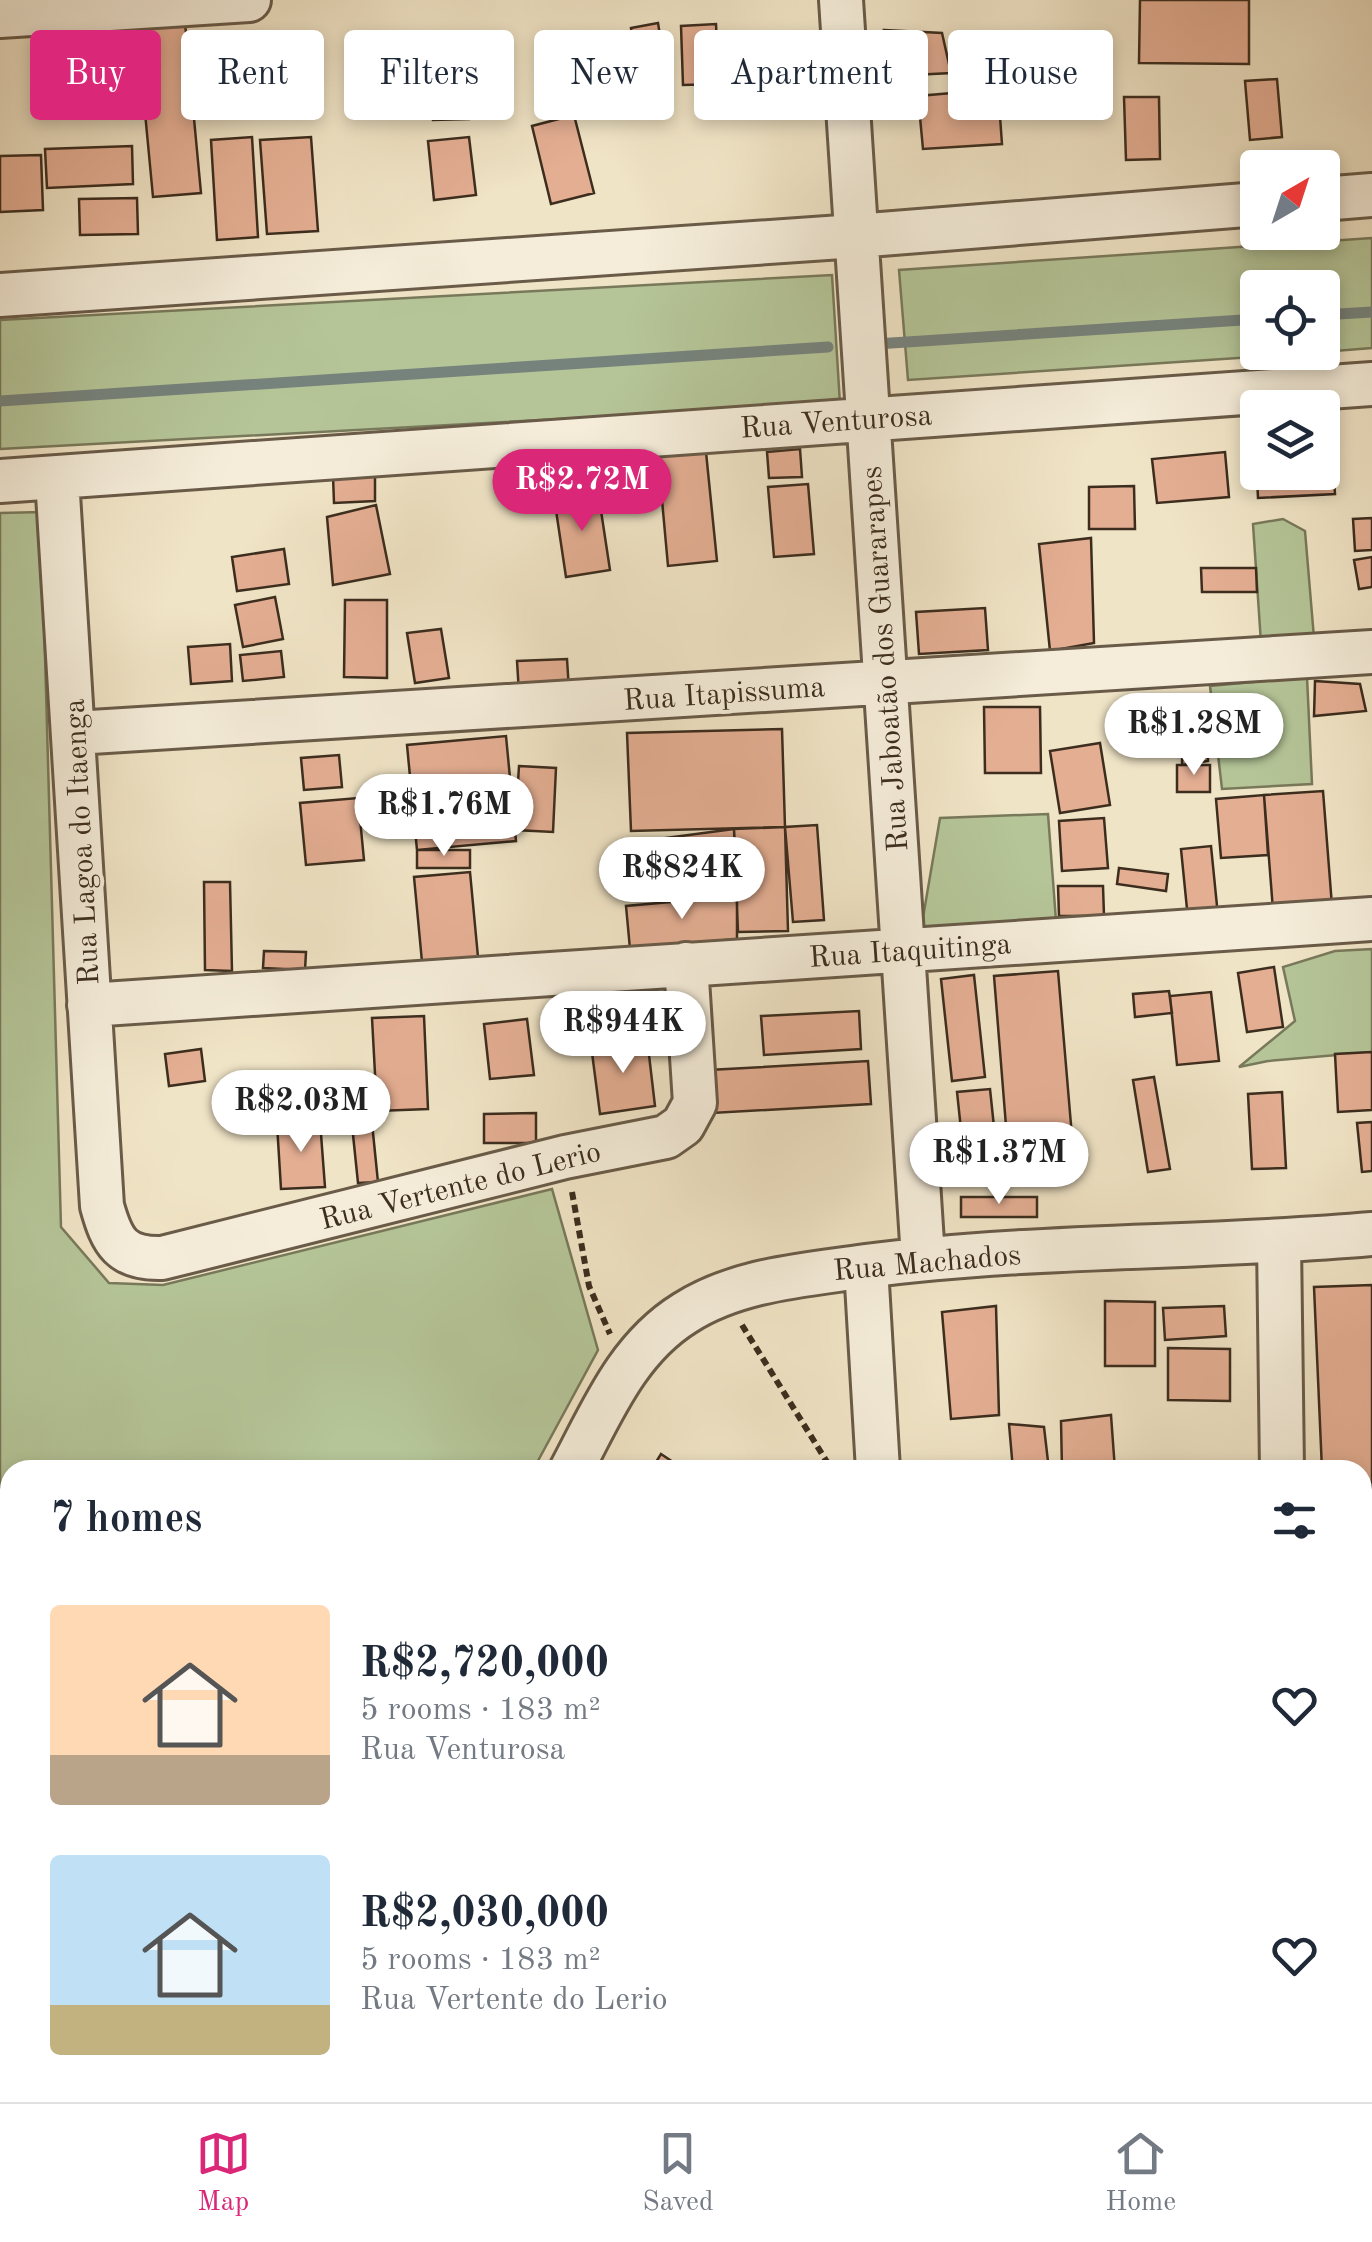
<!DOCTYPE html>
<meta charset="utf-8">
<style>
body{margin:0;font-family:"Old Standard TT",serif;background:#f2f2f3;color:#1f2937;height:100vh;display:flex;flex-direction:column;font-size:38px;white-space:nowrap}
*{box-sizing:border-box;margin:0}
p{font-size:32px;color:#747a83}
.icon{flex:none;width:55px;height:55px;fill:none;stroke:currentColor;stroke-width:2;stroke-linecap:round;stroke-linejoin:round}
.map{position:relative;flex:1;overflow:hidden}
.panel{position:absolute;left:0px;top:1460px;width:1372px;height:642px;display:flex;flex-direction:column;background:#fff;border-radius:30px 30px 0 0;box-shadow:0 5px 15px #0003}
.panel>*{flex:none}
.top-card{position:absolute;left:30px;top:30px;width:1312px;height:90px;display:flex;gap:20px}
.needle{width:65px;rotate:39deg}
.buttons{position:absolute;left:1240px;top:150px;display:grid;gap:20px}
.buttons a{display:grid;place-items:center;width:100px;height:100px;border-radius:10px;background:#fff;box-shadow:0 5px 15px #0003;font-size:50px}
.price{position:absolute;translate:-50% -85px;padding:0 22px;border-radius:35px;background:#fff;color:#222;font-size:32px;line-height:65px;filter:drop-shadow(0 2px 5px #0008)}
.price::after{content:'';position:absolute;left:50%;top:60px;width:30px;height:22px;margin-left:-15px;background:inherit;clip-path:polygon(0 0,100% 0,50% 100%)}
.price.on{background:#db2777;color:#fff}
ul{padding:0;list-style:none}
li{display:flex;align-items:center;gap:30px;height:250px;padding:0 50px}
li span{display:grid;place-items:center;flex:none;width:280px;height:200px;border-radius:10px;color:#555}
li>.icon{margin-inline-start:auto}
span .icon{width:120px;height:120px;fill:#fffc;stroke-width:1}
li b{font-size:42px}
h2{display:flex;justify-content:space-between;align-items:center;height:120px;padding:0 50px;font-size:42px}
.tag{padding:0 35px;border-radius:10px;background:#fff;box-shadow:0 5px 15px #0003;font-size:35px;line-height:90px}
.tag.on{background:#db2777;color:#fff}
.tabs{display:flex;justify-content:space-around;align-items:center;height:140px;border-top:2px solid #e0e1e3;background:#fff;font-size:28px;color:#747a83}
.tabs a{display:grid;justify-items:center;gap:5px}
.tabs .on{color:#db2777}
.map>svg:first-child{display:block}
.green{fill:#b5c598;stroke:#78795b;stroke-width:2.5}
.lines{fill:none;stroke-linecap:round;stroke-linejoin:round}
.stream{stroke:#76837d;stroke-width:11}
.building{fill:#e4ae93;stroke:#3c2d1e;stroke-width:2.5}
.minor-casing{stroke:#695b48;stroke-width:48}
.path{stroke:#3c2d1e;stroke-width:6;stroke-dasharray:8 5;stroke-linecap:butt}
.minor{stroke:#f5edda;stroke-width:42}
.labels{text-anchor:middle;stroke-width:8;stroke-linejoin:round;paint-order:stroke}
.street-label{font-size:30px;fill:#3c2d1e;stroke:#f5edda}
</style>
<div class="map">
<svg width="1372" height="2102" viewBox="0 0 1372 2102">
<rect width="100%" height="100%" fill="#f0e4c6"/>
<filter id="stains"><feTurbulence type="fractalNoise" baseFrequency=".002" numOctaves="4"/><feColorMatrix values="0 0 0 0 .2 0 0 0 0 .09 0 0 0 0 .02 0 0 0 .5 -.17"/></filter>
<radialGradient id="worn" r=".72"><stop offset=".6" stop-color="#630" stop-opacity="0"/><stop offset="1" stop-color="#630" stop-opacity=".3"/></radialGradient>
<path class="green" d="M1372,238V348L1323,352L1322,288H1258V352L1313,353L908,380L899,270Z
M832,275L840,404L0,449V320Z
M41,512L61,1227L109,1283L163,1285L552,1189L598,1350L533,1470H10V2092L196,2093L191,2102H0V513Z
M1283,519L1305,531L1314,638L1261,643L1253,524Z
M1307,677L1312,784L1222,789L1210,686Z
M1048,814L1057,934L920,935L940,818Z
M1372,949V1052L1268,1061L1239,1067L1295,1021L1283,967L1335,951Z
M553,2093L1152,2092L1157,2102H548Z"/>
<g class="lines">
<path class="stream" d="M1322,315L1372,312
M876,344L1258,319
M0,401L828,347"/>
</g>
<path class="building" d="M1140,0H1249V64L1139,63Z
M185,23L201,193L153,197L137,28Z
M658,23L669,90L640,94L631,28Z
M716,24L719,84L683,85L681,26Z
M884,30L942,33L951,73L894,76Z
M123,38L128,110L64,113L59,43Z
M467,72L469,119L433,120L431,73Z
M1277,79L1282,137L1250,140L1245,81Z
M998,89L1002,144L923,149L918,96Z
M1124,97H1159L1160,159L1126,160Z
M574,115L594,193L551,204L532,126Z
M252,137L258,237L217,240L211,140Z
M311,137L318,231L267,234L260,140Z
M469,137L476,195L434,200L428,141Z
M132,146L133,184L47,188L45,149Z
M41,155L43,210L0,212V156Z
M137,198L138,234L80,235L79,199Z
M1332,448L1335,494L1258,498L1256,453L1258,472H1322V449Z
M800,449L802,477L769,478L767,452Z
M706,452L717,561L668,566L658,456Z
M1225,452L1229,497L1157,503L1152,459Z
M375,474V501L334,503L333,476Z
M808,484L814,554L774,557L768,487Z
M1134,486L1135,529H1089V487Z
M598,491L610,570L566,577L554,497Z
M376,505L390,574L333,585L327,517Z
M1372,518V550L1355,551L1353,519Z
M1091,538L1094,643L1050,651L1039,544Z
M284,549L289,584L237,591L232,557Z
M1372,557V587L1359,589L1354,560Z
M1201,568H1256L1257,592H1202Z
M275,597L283,639L243,647L235,605Z
M345,600H387V678L344,677Z
M985,608L988,650L919,654L916,612Z
M441,629L449,678L415,683L407,633Z
M230,644L232,681L191,684L188,647Z
M281,651L284,677L243,681L240,655Z
M567,659L569,690L519,693L517,661Z
M1315,681L1360,684L1366,711L1314,716Z
M984,707H1040L1041,773H985Z
M1183,727L1207,728L1208,761L1182,765Z
M782,729L785,827L631,831L627,733Z
M506,736L516,841L417,850L407,745Z
M1100,743L1110,805L1060,813L1050,751Z
M339,755L342,787L304,790L301,758Z
M1177,765H1210V792H1177Z
M519,766L556,768L553,832L515,830Z
M1323,791L1332,906L1273,910L1264,795Z
M1264,795L1268,855L1221,858L1216,799Z
M358,798L364,860L306,865L300,803Z
M1104,818L1108,868L1062,871L1059,821Z
M817,825L824,920L793,922L785,827Z
M785,827L788,931L738,932L734,829Z
M734,829L737,887L636,900L628,843Z
M1211,846L1218,916L1188,919L1181,849Z
M417,850H470V868H417Z
M1119,868L1168,874L1166,891L1117,884Z
M470,872L478,957L422,962L414,877Z
M204,882H230L232,971L205,970Z
M1058,886H1103L1104,916H1059Z
M737,896V939L630,949L626,906Z
M264,951L306,952L305,970L263,968Z
M1274,967L1283,1027L1247,1032L1238,973Z
M1058,971L1075,1172L1010,1176L994,976Z
M974,975L985,1077L952,1081L941,979Z
M1169,991L1172,1013L1135,1017L1133,994Z
M1211,992L1219,1061L1177,1065L1170,996Z
M588,1006L657,1007V1033L588,1031Z
M859,1011L861,1049L764,1055L761,1016Z
M424,1016L428,1109L377,1111L372,1018Z
M527,1019L534,1075L490,1079L484,1024Z
M647,1038L655,1106L600,1114L591,1045Z
M201,1049L205,1081L169,1086L165,1054Z
M1372,1052V1110L1338,1112L1335,1054Z
M868,1061L871,1104L712,1113L709,1070Z
M1154,1077L1170,1169L1148,1172L1133,1080Z
M990,1089L999,1174L966,1177L957,1092Z
M1282,1092L1286,1168L1252,1169L1248,1094Z
M536,1113V1143H484V1114Z
M320,1121L325,1187L281,1189L277,1124Z
M1372,1122V1171L1362,1172L1357,1123Z
M372,1123L378,1182L358,1183L352,1125Z
M961,1197H1037V1217H961Z
M1372,1285V1511H1362V1470H1322L1314,1287Z
M1105,1301L1155,1302V1366H1105Z
M996,1306L999,1415L951,1419L942,1312Z
M1224,1306L1226,1336L1165,1340L1163,1308Z
M1168,1348L1230,1349V1401L1168,1400Z
M1111,1415L1115,1470H1062L1061,1421Z
M1009,1424L1044,1427L1049,1470H1013Z
M661,1454L685,1470H651Z
M1372,1829V1866L1365,1867L1362,1830Z
M309,2092H463L479,2102H303Z
M1214,2092H1281L1282,2098L1261,2102H1216Z"/>
<g class="lines">
<defs>
<path id="minor" d="M841,0L923,1258
M0,16L249,0
M1322,199L1372,195
M0,295L856,236L1258,204
M57,478L102,1206C112,1242 121,1259 162,1258L565,1157L666,1137L683,1125L695,1103L686,964
M0,481L1372,384
M75,733L1372,652
M89,1005L1372,919
M1279,1242L1282,1470
M866,1267L878,1470
M571,1470C602,1412 627,1349 685,1313C738,1279 806,1275 866,1266C1034,1244 1204,1249 1372,1234
M1362,1539H1372
M1362,1805L1372,1804
M1362,2054L1372,2098
M1186,2092L1191,2102
M236,2102L241,2092"/>
</defs>
<use href="#minor" class="minor-casing"/>
<path class="path" d="M572,1192L589,1286L610,1334
M742,1325L832,1470"/>
<use href="#minor" class="minor"/>
</g>
<g class="labels">
<g class="street-label">
<text transform="translate(836 421) rotate(-4)" y="10">Rua Venturosa</text>
<text transform="translate(884 659) rotate(-94)" y="10">Rua Jaboatão dos Guararapes</text>
<text transform="translate(724 693) rotate(-4)" y="10">Rua Itapissuma</text>
<text transform="translate(81 842) rotate(-93)" y="10">Rua Lagoa do Itaenga</text>
<text transform="translate(910 950) rotate(-4)" y="10">Rua Itaquitinga</text>
<text transform="translate(460 1185) rotate(-14)" y="10">Rua Vertente do Lerio</text>
<text transform="translate(927 1262) rotate(-5)" y="10">Rua Machados</text>
</g>
</g>
<rect width="100%" height="100%" filter="url(#stains)"/>
<rect width="100%" height="100%" fill="url(#worn)"/>
</svg>
<div class="buttons">
<a><svg class="needle" viewBox="-14 -14 28 28"><path d="M0-13l5 13h-10z" fill="#e53935"/><path d="M0 13l5-13h-10z" fill="#747a83"/></svg></a>
<a><svg class="icon" aria-label="locate" viewBox="0 0 24 24"><circle cx="12" cy="12" r="6"/><path d="M12 2v4M12 18v4M2 12h4M18 12h4"/></svg></a>
<a><svg class="icon" aria-label="layers" viewBox="0 0 24 24"><path d="M12 4l9 5-9 5-9-5zM3 14l9 5 9-5"/></svg></a>
</div>
<b class="price on" style="left:582px;top:534px">R$2.72M</b>
<b class="price" style="left:1194px;top:778px">R$1.28M</b>
<b class="price" style="left:444px;top:859px">R$1.76M</b>
<b class="price" style="left:682px;top:922px">R$824K</b>
<b class="price" style="left:623px;top:1076px">R$944K</b>
<b class="price" style="left:301px;top:1155px">R$2.03M</b>
<b class="price" style="left:999px;top:1207px">R$1.37M</b>
<div class="top-card">
<a class="tag on">Buy</a>
<a class="tag">Rent</a>
<a class="tag">Filters</a>
<a class="tag">New</a>
<a class="tag">Apartment</a>
<a class="tag">House</a>
</div>
<section class="panel">
<h2>7 homes<svg class="icon" aria-label="filters" viewBox="0 0 24 24"><path d="M4 7h16M4 17h16"/><circle cx="9" cy="7" r="2"/><circle cx="15" cy="17" r="2"/></svg></h2>
<ul>
<li><span style="background:linear-gradient(#ffd9b3 75%,#b9a48a 0)"><svg class="icon" aria-label="home" viewBox="0 0 24 24"><path d="M3 11l9-7 9 7M6 9v11h12V9"/></svg></span><div><b>R$2,720,000</b><p>5 rooms · 183 m²</p><p>Rua Venturosa</p></div><svg class="icon" aria-label="heart" viewBox="0 0 24 24"><path d="M12 20l-8-8c-3-5 5-10 8-4 3-6 11-1 8 4z"/></svg></li>
<li><span style="background:linear-gradient(#bfe0f5 75%,#c2b280 0)"><svg class="icon" aria-label="home" viewBox="0 0 24 24"><path d="M3 11l9-7 9 7M6 9v11h12V9"/></svg></span><div><b>R$2,030,000</b><p>5 rooms · 183 m²</p><p>Rua Vertente do Lerio</p></div><svg class="icon" aria-label="heart" viewBox="0 0 24 24"><path d="M12 20l-8-8c-3-5 5-10 8-4 3-6 11-1 8 4z"/></svg></li>
</ul>
</section>
</div>
<nav class="tabs">
<a class="on"><svg class="icon" aria-label="map" viewBox="0 0 24 24"><path d="M3 6l6-2 6 2 6-2v14l-6 2-6-2-6 2zM9 4v14M15 6v14"/></svg>Map</a>
<a><svg class="icon" aria-label="saved" viewBox="0 0 24 24"><path d="M7 4h10v16l-5-4-5 4z"/></svg>Saved</a>
<a><svg class="icon" aria-label="home" viewBox="0 0 24 24"><path d="M3 11l9-7 9 7M6 9v11h12V9"/></svg>Home</a>
</nav>
